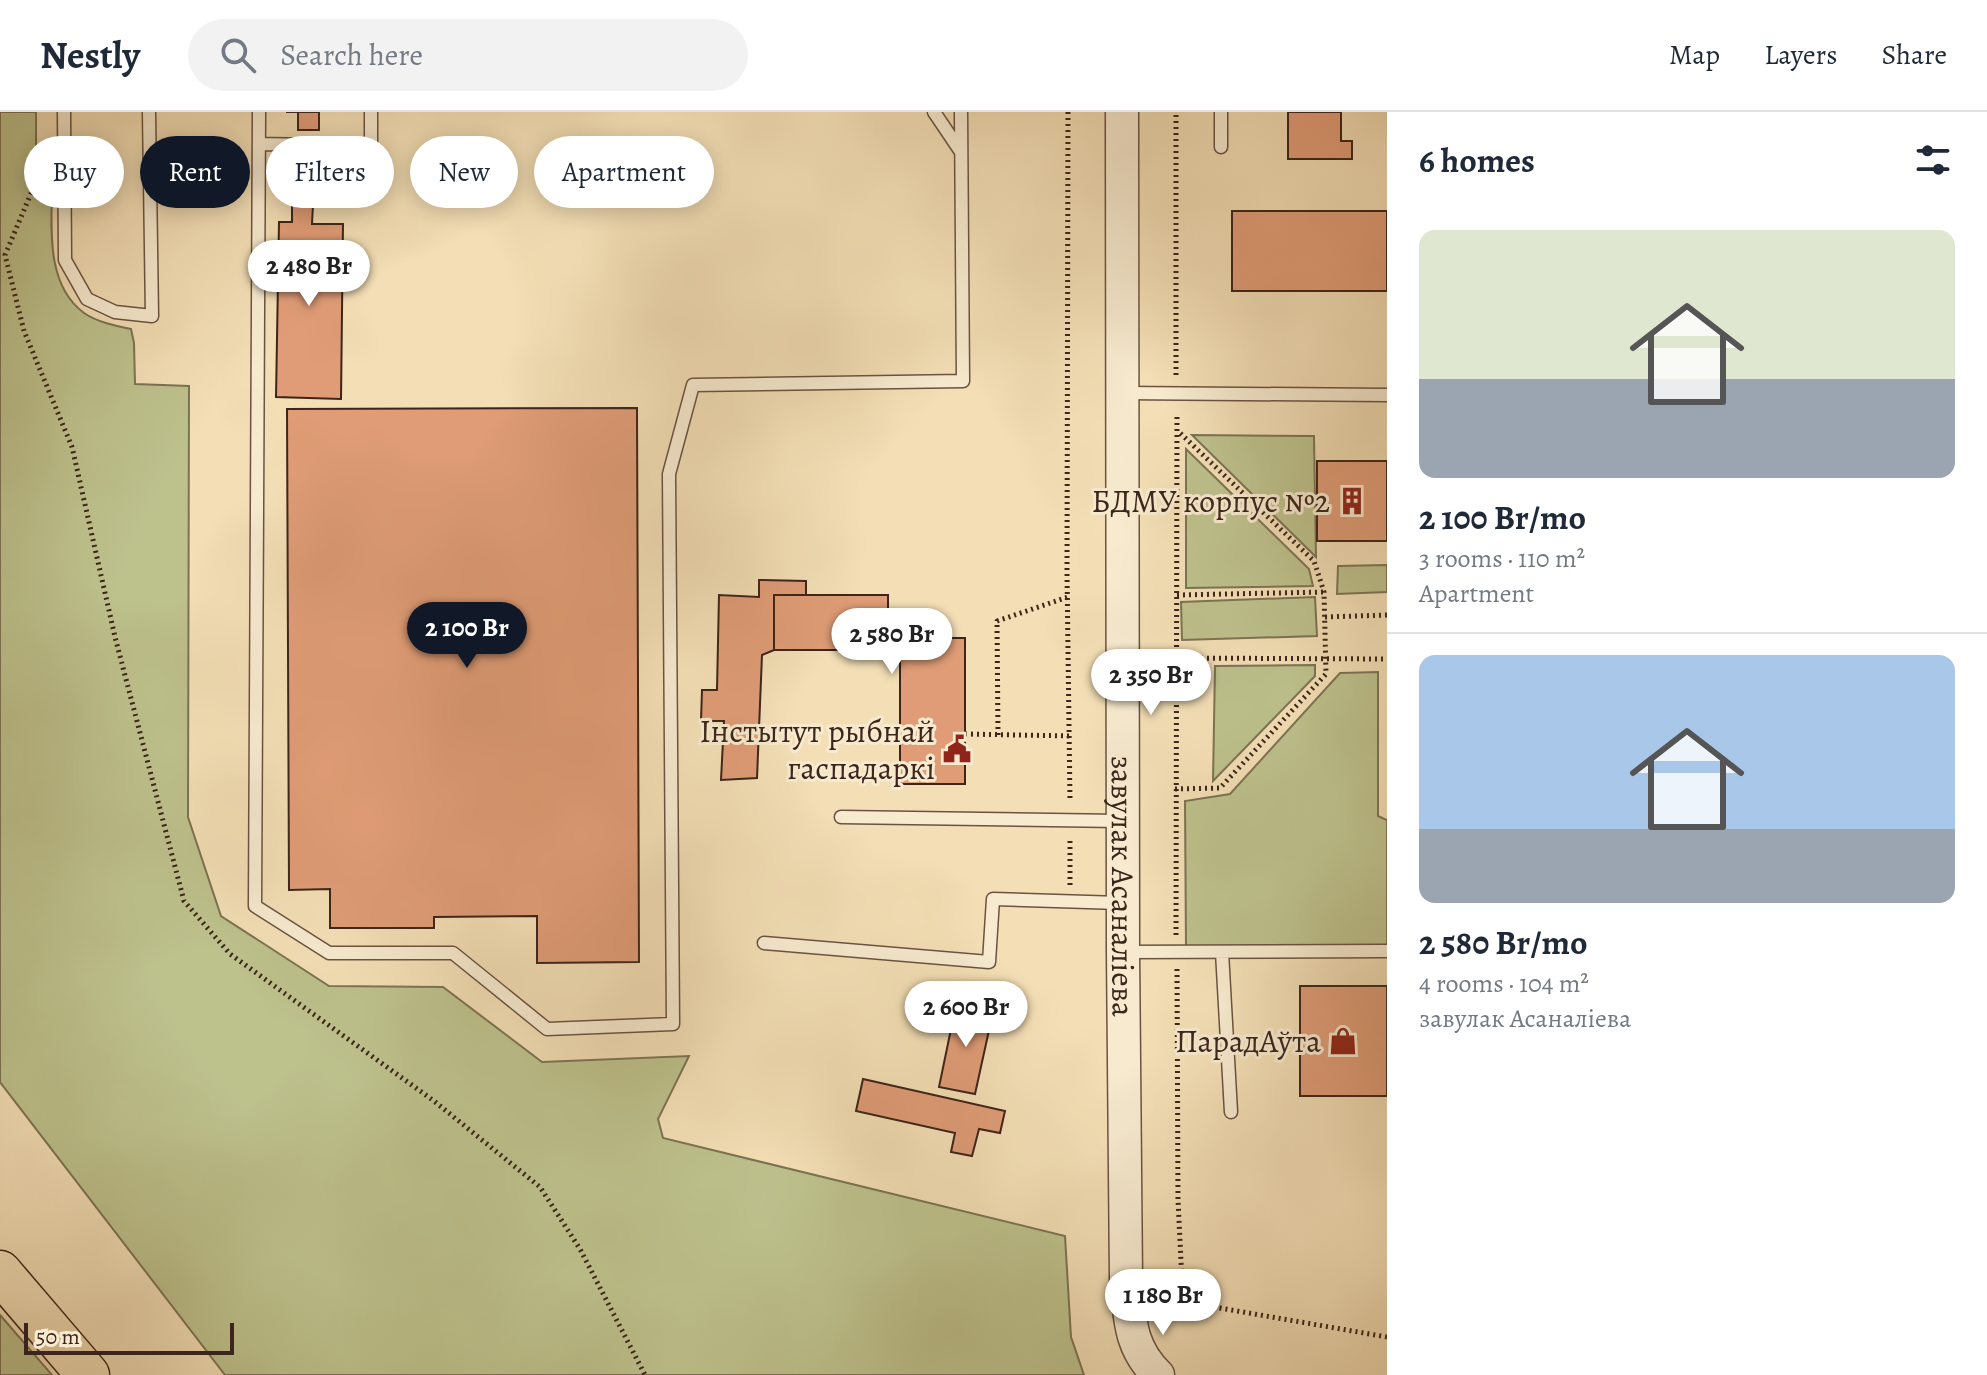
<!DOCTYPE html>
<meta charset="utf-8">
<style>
body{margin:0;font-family:Alegreya,serif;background:#f2f2f3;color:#1f2937;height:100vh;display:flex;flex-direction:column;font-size:30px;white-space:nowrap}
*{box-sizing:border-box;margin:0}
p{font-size:26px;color:#747a83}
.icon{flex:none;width:44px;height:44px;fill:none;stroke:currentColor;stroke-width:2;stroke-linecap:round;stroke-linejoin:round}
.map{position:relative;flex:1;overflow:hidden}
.side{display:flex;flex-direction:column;background:#fff;width:600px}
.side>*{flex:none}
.hud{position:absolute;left:24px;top:24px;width:760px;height:72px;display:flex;gap:16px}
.scale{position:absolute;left:24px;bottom:20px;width:210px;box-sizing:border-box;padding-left:8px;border:4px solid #3c251b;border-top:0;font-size:22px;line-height:28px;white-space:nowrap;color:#3c251b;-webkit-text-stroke:6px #f7eacf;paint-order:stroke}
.price{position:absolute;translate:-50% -68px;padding:0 18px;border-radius:28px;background:#fff;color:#222;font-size:26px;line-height:52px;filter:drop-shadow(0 2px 4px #0008)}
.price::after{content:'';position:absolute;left:50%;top:48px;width:24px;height:18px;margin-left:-12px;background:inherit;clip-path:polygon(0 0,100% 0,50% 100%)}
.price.selected{background:#111827;color:#fff}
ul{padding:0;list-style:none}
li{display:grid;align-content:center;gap:16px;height:424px;padding:0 32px}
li+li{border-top:2px solid #e0e1e3}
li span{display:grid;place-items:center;height:248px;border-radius:16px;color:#555}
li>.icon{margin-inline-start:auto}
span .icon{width:144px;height:144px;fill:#fffc;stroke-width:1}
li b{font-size:34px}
h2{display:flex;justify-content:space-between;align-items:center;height:96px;padding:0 32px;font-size:34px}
.pill{padding:0 28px;border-radius:36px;background:#fff;box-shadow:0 4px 20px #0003;font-size:28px;line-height:72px}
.pill.selected{background:#111827;color:#fff}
header{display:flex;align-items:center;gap:48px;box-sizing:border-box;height:112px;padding:0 40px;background:#fff;border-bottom:2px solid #e0e1e3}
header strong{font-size:38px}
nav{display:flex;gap:44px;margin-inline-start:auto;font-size:28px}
.search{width:560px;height:72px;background:#f2f2f3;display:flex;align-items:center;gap:20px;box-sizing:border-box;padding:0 28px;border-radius:44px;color:#747a83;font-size:30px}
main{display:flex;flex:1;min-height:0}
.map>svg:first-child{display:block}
.green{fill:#bdc18c;stroke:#7c7354;stroke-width:2}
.building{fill:#df9c76;stroke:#3c251b;stroke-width:2}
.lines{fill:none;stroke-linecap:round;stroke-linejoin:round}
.service-casing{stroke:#6a5342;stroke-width:15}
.tertiary-casing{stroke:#6a5342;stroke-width:35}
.trunk-casing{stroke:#3c251b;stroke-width:45}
.path{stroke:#3c251b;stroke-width:5;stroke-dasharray:2 4;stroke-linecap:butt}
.service{stroke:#f7eacf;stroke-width:12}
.tertiary{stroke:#f7eacf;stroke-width:32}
.trunk{stroke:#f3deb5;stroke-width:42}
.labels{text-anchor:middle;stroke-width:6;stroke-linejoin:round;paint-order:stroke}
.poi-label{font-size:32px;fill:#3c251b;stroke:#f7eacf;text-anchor:end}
.street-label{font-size:32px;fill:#3c251b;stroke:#f7eacf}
</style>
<header>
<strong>Nestly</strong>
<div class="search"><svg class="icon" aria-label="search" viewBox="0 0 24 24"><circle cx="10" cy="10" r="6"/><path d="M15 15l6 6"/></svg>Search here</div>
<nav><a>Map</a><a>Layers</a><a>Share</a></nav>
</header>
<main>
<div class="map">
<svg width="1387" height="1263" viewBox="0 0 1387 1263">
<rect width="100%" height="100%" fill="#f3deb5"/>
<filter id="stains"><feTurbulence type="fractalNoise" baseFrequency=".0025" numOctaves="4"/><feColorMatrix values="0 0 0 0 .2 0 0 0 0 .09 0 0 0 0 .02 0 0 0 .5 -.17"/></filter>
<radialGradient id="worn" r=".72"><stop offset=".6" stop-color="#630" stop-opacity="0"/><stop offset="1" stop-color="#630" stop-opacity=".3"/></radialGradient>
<path class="green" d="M0,0H36V59L52,61C53,106 42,170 84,201C97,210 116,214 131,217L134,231L135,272L189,274L188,705L221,804L329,874L443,875L542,950L689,944L658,1007L663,1026L1065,1124L1071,1225L1084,1263H225L0,970Z
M1192,323L1314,324L1316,445Z
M1186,337L1309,457L1313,474L1186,476Z
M1387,453V480L1337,482L1338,454Z
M1315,485L1317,524L1182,528L1181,490Z
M1315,553V564L1213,669L1215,554Z
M1378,560V704L1387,708V833L1186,835L1185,689L1230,682L1340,561Z
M0,1203L52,1263H0Z"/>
<path class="building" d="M286,0H319V18H298V0Z
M1288,0H1341V29H1352V47H1288Z
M292,92L313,93L312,112H343L341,287L276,285L279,110H292Z
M1232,99H1387V179H1232Z
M637,296L639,850L537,851V804L434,805V816H330V777L289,778L287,297Z
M1317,349H1387V429H1317Z
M759,468L806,469V483H774V538L762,543L757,666L721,668L724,609H701L702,578H717L719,483L759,485Z
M774,483H888V526H965V672H900V538H774Z
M1300,874H1387V984H1300Z
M956,893L993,900L975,982L939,975Z
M863,967L1005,999L1000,1021L979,1017L972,1044L951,1040L955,1021L856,999Z"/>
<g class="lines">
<defs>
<path id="service" d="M64,0L65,148L87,187L115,200L152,204L149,0
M259,0L255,794L329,841H453L547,917L673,912L669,362L693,273L963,269L961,0
M934,0L961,40
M259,32L371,34V0
M1221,35V0
M1123,281L1387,283
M841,705L1120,709
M764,831L989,850L993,787L1120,791
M1123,840L1387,839
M1222,840L1231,1000"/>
<g id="tertiary">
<path id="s1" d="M1122,0L1123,840L1126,1168C1130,1206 1129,1235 1158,1263"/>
</g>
<path id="trunk" d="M0,1160L88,1263"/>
</defs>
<use href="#service" class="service-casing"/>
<use href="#tertiary" class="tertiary-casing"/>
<use href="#trunk" class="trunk-casing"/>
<path class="path" d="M1068,0L1067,461L1070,689
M43,53L5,143L24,219L72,335L115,525L184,789L230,842L434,989L540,1075L580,1137L645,1263
M84,53H105
M1176,263V0
M1177,483L1324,480
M1325,505L1387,503
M1177,546L1387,547
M965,622L1071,624
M998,623L997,509L1068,485
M1175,677L1220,676L1326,562L1324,480L1314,449L1179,320
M1070,773V727
M1176,823L1177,301
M1177,857L1178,1088L1182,1170L1195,1185L1214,1195L1387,1225"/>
<use href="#service" class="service"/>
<use href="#tertiary" class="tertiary"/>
<use href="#trunk" class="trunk"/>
</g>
<defs>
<symbol id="building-bare" viewBox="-9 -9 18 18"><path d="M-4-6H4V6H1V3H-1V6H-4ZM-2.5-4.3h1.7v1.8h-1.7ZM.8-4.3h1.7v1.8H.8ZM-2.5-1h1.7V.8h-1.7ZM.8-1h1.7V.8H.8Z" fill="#8f2418" stroke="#f7eacf" stroke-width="2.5" paint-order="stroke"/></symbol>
<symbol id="civic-bare" viewBox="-9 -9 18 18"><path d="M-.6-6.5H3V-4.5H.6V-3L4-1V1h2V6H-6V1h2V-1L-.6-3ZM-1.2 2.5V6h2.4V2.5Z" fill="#8f2418" stroke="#f7eacf" stroke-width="2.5" paint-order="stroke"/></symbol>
<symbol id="shop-bare" viewBox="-9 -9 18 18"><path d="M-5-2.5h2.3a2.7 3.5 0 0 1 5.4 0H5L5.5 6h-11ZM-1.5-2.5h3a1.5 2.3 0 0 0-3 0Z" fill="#8f2418" stroke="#f7eacf" stroke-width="2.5" paint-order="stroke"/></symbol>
</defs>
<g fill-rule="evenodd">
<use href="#building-bare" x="1332" y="369" width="40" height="40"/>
<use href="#civic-bare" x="937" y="617" width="40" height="40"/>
<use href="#shop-bare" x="1323" y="909" width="40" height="40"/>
</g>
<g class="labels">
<g class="poi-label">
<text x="1330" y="400">БДМУ корпус №2</text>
<text x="935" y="630">Інстытут рыбнай<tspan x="935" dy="37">гаспадаркі</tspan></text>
<text x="1321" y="940">ПарадАўта</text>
</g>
<g class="street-label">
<text dy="11" stroke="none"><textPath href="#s1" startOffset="774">завулак Асаналіева</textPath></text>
</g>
</g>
<rect width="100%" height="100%" filter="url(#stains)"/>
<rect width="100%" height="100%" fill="url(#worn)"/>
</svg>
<div class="scale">50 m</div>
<b class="price" style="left:309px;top:196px">2 480 Br</b>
<b class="price selected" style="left:467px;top:558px">2 100 Br</b>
<b class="price" style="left:892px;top:564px">2 580 Br</b>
<b class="price" style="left:1151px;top:605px">2 350 Br</b>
<b class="price" style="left:966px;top:937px">2 600 Br</b>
<b class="price" style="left:1163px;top:1225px">1 180 Br</b>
<div class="hud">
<a class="pill">Buy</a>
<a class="pill selected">Rent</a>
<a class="pill">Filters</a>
<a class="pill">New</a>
<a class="pill">Apartment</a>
</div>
</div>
<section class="side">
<h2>6 homes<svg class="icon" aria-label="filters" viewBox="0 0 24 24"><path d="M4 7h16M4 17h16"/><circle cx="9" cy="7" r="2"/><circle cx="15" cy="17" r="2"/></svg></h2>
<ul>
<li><span style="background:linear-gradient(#dfe7d0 60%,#9aa5b1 0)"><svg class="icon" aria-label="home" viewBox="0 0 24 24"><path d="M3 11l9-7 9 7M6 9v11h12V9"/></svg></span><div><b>2 100 Br/mo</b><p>3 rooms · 110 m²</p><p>Apartment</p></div></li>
<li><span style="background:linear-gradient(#a9c7e8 70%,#9aa5b1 0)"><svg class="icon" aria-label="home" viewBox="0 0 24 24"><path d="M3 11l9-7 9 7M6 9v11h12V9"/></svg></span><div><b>2 580 Br/mo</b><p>4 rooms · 104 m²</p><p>завулак Асаналіева</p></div></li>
</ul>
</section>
</main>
